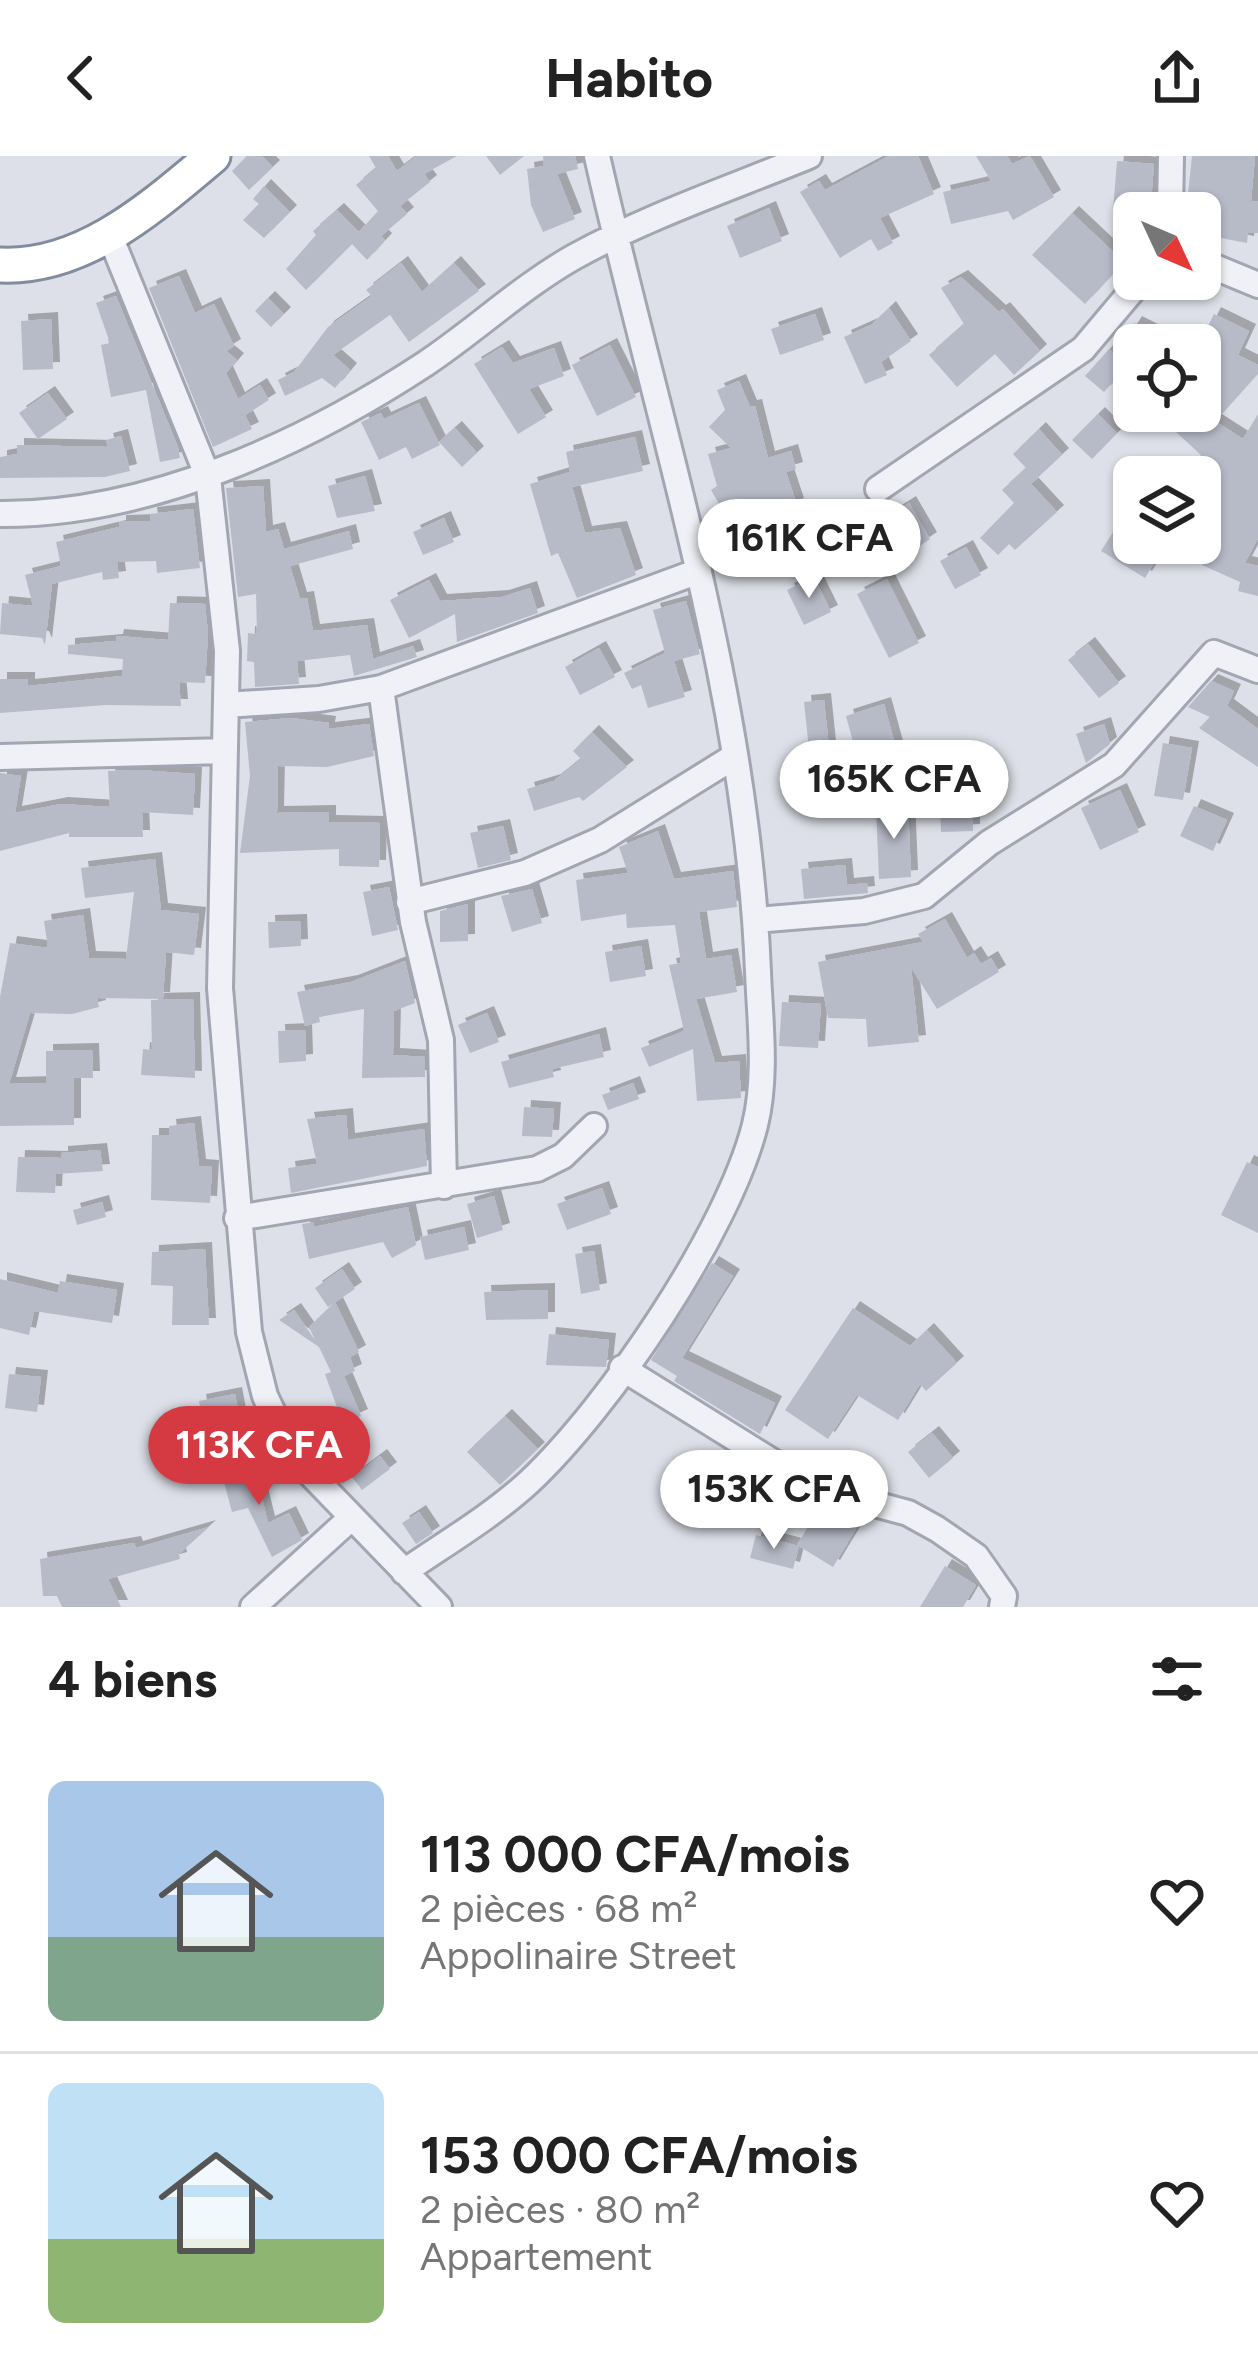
<!DOCTYPE html>
<html lang="fr">
<meta charset="utf-8">
<style>
body{margin:0;font-family:Figtree,sans-serif;background:#f6f6f6;color:#222;height:100vh;display:flex;flex-direction:column;font-size:45px;white-space:nowrap}
*{box-sizing:border-box;margin:0}
p{font-size:39px;color:#767676}
.icon{flex:none;width:66px;height:66px;fill:none;stroke:currentColor;stroke-width:2;stroke-linecap:round;stroke-linejoin:round}
.map{position:relative;height:1451px;overflow:hidden}
.side{display:flex;flex-direction:column;background:#fff;flex:1}
.side>*{flex:none}
.needle{width:78px;rotate:134deg}
.fabs{position:absolute;left:1113px;top:36px;display:grid;gap:24px}
.fabs a{display:grid;place-items:center;width:108px;height:108px;border-radius:18px;background:#fff;box-shadow:0 3px 9px #0004;font-size:60px}
.price{position:absolute;translate:-50% -102px;padding:0 27px;border-radius:42px;background:#fff;color:#222;font-size:39px;line-height:78px;filter:drop-shadow(0 3px 6px #0008)}
.price::after{content:'';position:absolute;left:50%;top:72px;width:36px;height:27px;margin-left:-18px;background:inherit;clip-path:polygon(0 0,100% 0,50% 100%)}
.price.on{background:#d53a42;color:#fff}
ul{padding:0;list-style:none}
li{display:flex;align-items:center;gap:36px;height:300px;padding:0 48px}
li+li{border-top:3px solid #e0e0e0}
li span{display:grid;place-items:center;flex:none;width:336px;height:240px;border-radius:18px;color:#555}
li>.icon{margin-inline-start:auto}
span .icon{width:144px;height:144px;fill:#fffc;stroke-width:1}
li b{font-size:51px}
h2{display:flex;justify-content:space-between;align-items:center;height:144px;padding:0 48px;font-size:51px}
header{display:flex;justify-content:space-between;align-items:center;height:156px;padding:0 48px;background:#fff;font-size:54px;font-weight:700}
.map>svg:first-child{display:block}
.building{fill:#b7bbc8;filter:url(#shadow)}
.lines{fill:none;stroke-linecap:round;stroke-linejoin:round}
.minor-casing{stroke:#a2a6b2;stroke-width:30}
.highway-casing{stroke:#838c9f;stroke-width:39}
.minor{stroke:#f0f1f6;stroke-width:24}
.highway{stroke:#fff;stroke-width:33}
</style>
<header><svg class="icon" aria-label="back" viewBox="0 0 24 24"><path d="M15 5l-7 7 7 7"/></svg>Habito<svg class="icon" aria-label="share" viewBox="0 0 24 24"><path d="M12 15V3M7 8l5-5 5 5M5 13v7h14v-7"/></svg></header>
<div class="map">
<svg width="1258" height="1451" viewBox="0 0 1258 1451">
<defs>
<filter id="shadow"><feDropShadow dx="7" dy="-7" stdDeviation="0" flood-color="#0004"/></filter>
</defs>
<rect width="100%" height="100%" fill="#dde0e8"/>
<path class="building" d="M247,0H262L273,11L249,34L232,15Z
M369,0H388L397,15L417,0H457L424,18L430,26L400,50L407,58L381,80L385,84L367,104L352,88L306,134L286,113L316,79L313,75L337,54L359,76L378,55L356,29L376,12Z
M486,0H524L500,19Z
M543,0H575L578,13L557,18L575,63L543,76L531,49L527,13L544,10Z
M889,0H918L934,38L880,62L893,87L878,95L871,83L840,102L800,36L819,25L825,34Z
M976,0H1007L1012,8L1030,0L1054,41L1013,64L1008,55L951,68L943,36L991,25Z
M1192,0H1255L1251,45H1258V77H1248L1247,87L1200,78V57H1186Z
M1117,5L1154,8L1150,57L1113,54Z
M264,30L290,56L264,82L243,64L259,48L253,43Z
M769,52L782,85L740,102L727,70Z
M1072,57L1124,106L1085,148L1032,99Z
M401,107L422,136L454,107L479,135L409,186L390,159L333,199L350,214L335,232L322,222L285,240L278,224L294,216L328,171L372,140L366,134Z
M179,120L195,157L214,148L234,190L226,195L237,204L226,217L238,243L260,229L269,244L245,259L252,273L213,291L149,132Z
M961,121L999,156L1003,153L1040,195L1014,219L995,198L957,231L929,199L964,168L941,132Z
M116,140L178,291L180,302L160,306L146,234L111,241L101,189L110,187L96,147Z
M268,142L284,158L271,171L255,155Z
M889,152L911,185L881,206L887,219L865,228L844,181L871,169Z
M815,158L824,184L780,199L771,173Z
M1214,158L1249,175L1238,199L1258,209V217L1215,265L1243,283L1258,258V382L1245,407L1258,410V440L1238,435L1240,426L1202,409L1220,368L1200,356V321H1181L1201,299L1163,264L1170,255H1200V186Z
M51,163L53,213L23,214L21,165Z
M1135,167L1155,177L1145,189H1121Z
M610,189L636,241L597,260L572,209Z
M502,191L513,207L554,192L564,220L529,233L546,261L518,278L474,208Z
M1109,193L1127,210L1104,236L1085,220Z
M739,225L750,251L755,250L768,302L791,295L796,313L786,316L797,349L764,360L772,387L729,400L717,361L725,358L711,334L717,330L708,298L731,292L709,271L725,254L717,234Z
M48,237L67,263L38,283L19,257Z
M419,247L440,289L412,303L406,291L379,304L361,266L381,257L384,263Z
M1098,258L1117,277L1092,303L1072,284Z
M455,272L477,297L462,311L439,286Z
M1039,273L1062,299L1031,328L1057,356L1015,394L1009,388L998,399L980,382L1014,347L1002,334L1026,312L1013,298Z
M121,280L130,315L105,321L0,322V301L17,298V289L108,291L106,284Z
M635,281L643,315L572,331L585,377L620,372L636,419L577,442L558,397L551,400L530,328L570,316L566,296Z
M365,320L375,355L337,362L328,330Z
M263,330L266,376L278,373L284,393L349,375L353,393L290,410L300,443L307,442L313,475L367,469L373,503L413,490L417,501L354,520L350,499L297,505L299,528L255,531L254,506L247,505L248,477L257,478L256,438L238,441L226,332Z
M1134,343V387H1166L1145,422L1101,395Z
M909,347L930,383L912,395L890,359Z
M193,353L200,412L157,417L156,405L117,406L119,422L103,424L102,416L52,428L45,489L42,482L0,478L2,447L33,450L25,419L61,410L56,386L119,371V366L151,365L150,358Z
M444,362L454,386L423,399L413,376Z
M966,391L981,419L955,433L940,405Z
M814,421L831,456L804,469L787,434Z
M887,423L919,487L889,502L857,438Z
M429,424L440,445L502,441L530,432L538,457L457,486L455,458L409,482L390,444Z
M686,445L700,498L674,505L685,541L648,552L641,529L632,533L624,517L665,497L653,454Z
M170,447L205,448L208,478L205,527L179,526L181,550L106,549L0,557V523H28V530L122,520L123,503L68,498V489L116,485L117,480L168,484Z
M1088,488L1119,527L1099,542L1068,504Z
M599,492L615,521L580,539L565,511Z
M1211,525L1234,535L1227,550L1258,573V611L1199,572L1210,561L1188,551Z
M824,544L830,601L810,603L804,546Z
M884,548L898,599L907,596L915,619L877,632L865,602L858,604L846,560Z
M291,562L329,567L328,573L369,568L374,600L327,611L278,610L277,657L329,656V666L380,667L379,711L339,710V693L240,697L250,620L245,566Z
M1104,568L1110,588L1086,607L1076,578Z
M592,576L627,611L583,645L579,641L534,655L527,633L554,625L581,603L573,595Z
M1163,587L1192,592L1183,644L1154,640Z
M139,614L195,618L193,659L142,656L143,681H69V677L0,695V617L21,620L15,657L61,648L110,651L108,615Z
M952,626H972L973,675L941,676L940,652H953Z
M1120,634L1139,676L1100,694L1081,652Z
M908,649L911,721L879,723L876,651Z
M1194,650L1227,664L1213,695L1180,680Z
M503,670L511,704L478,712L470,677Z
M658,675L674,723L733,715L737,751L699,756L706,803L731,799L737,836L696,843L715,907L739,905L741,942L697,945L693,893L649,911L641,892L684,875L669,809L681,807L675,769L627,772L626,758L581,765L576,724L628,717L619,691Z
M155,703L161,754L199,758L194,799L166,796L163,843L97,842L99,851L72,858L30,857L9,928L46,927V895L92,894L93,922H74V969L0,970V841L10,787L48,792L44,765L83,759L89,802L126,803L134,736L85,742L81,712Z
M845,709L847,729L867,727L868,737L804,743L801,713Z
M389,731L398,774L372,780L363,736Z
M532,733L542,767L512,776L501,740Z
M468,748V785L440,786V755Z
M945,763L967,802L974,797L981,808L991,802L999,816L937,853L911,811L919,886L868,891L866,863L828,862L818,806L923,786L918,778Z
M300,765L301,790L269,792L268,766Z
M641,790L646,820L610,826L605,796Z
M405,805L415,847L394,855L393,899L425,901V921L362,922L364,853L319,861L320,866L305,870L297,836L351,826Z
M193,843L195,922L141,919L143,893L152,894L151,844Z
M782,846L821,848L818,892L779,890Z
M487,857L499,886L470,897L458,869Z
M305,874L306,905L279,907L278,875Z
M599,878L604,901L552,913L554,921L509,932L501,906Z
M633,927L639,943L608,954L602,939Z
M524,951L554,953L552,981L522,980Z
M346,959L348,984L424,973L427,1010L291,1037L288,1012L317,1008L307,963Z
M194,967L199,1010L212,1011L210,1047L151,1044L152,979H170L169,970Z
M100,994L103,1015L56,1018L55,1037L16,1036L18,1001L61,1002V997Z
M1247,1006L1258,1011V1077L1221,1059Z
M602,1032L611,1058L567,1074L557,1048Z
M494,1040L503,1074L477,1082L467,1048Z
M102,1046L106,1061L77,1069L73,1054Z
M408,1051L416,1089L392,1102L383,1086L309,1103L302,1068L314,1066V1071Z
M464,1071L469,1094L425,1104L420,1081Z
M205,1093L209,1169H172L173,1130L151,1129L152,1096Z
M594,1095L600,1134L581,1138L575,1098Z
M712,1107L733,1120L682,1202L775,1247L760,1278L674,1225L677,1220L651,1204Z
M342,1113L355,1133L328,1151L315,1132Z
M0,1123L58,1137L60,1125L117,1134L112,1167L34,1155L29,1179L0,1172Z
M548,1134V1163L486,1164L484,1136Z
M335,1146L359,1196L350,1201L355,1215L344,1220L361,1260L343,1268L325,1218L331,1216L319,1191L279,1164L294,1154L315,1184L309,1171Z
M853,1152L910,1190L927,1174L957,1207L926,1235L920,1228L898,1264L857,1239L828,1283L785,1254Z
M549,1178L609,1184L606,1211L546,1209Z
M9,1218L41,1221L37,1256L5,1252Z
M235,1238L242,1275L205,1282L199,1245Z
M505,1260L538,1293L500,1329L467,1296Z
M932,1277L953,1302L929,1322L908,1296Z
M380,1300L390,1313L362,1334L352,1321Z
M338,1302L354,1314L343,1328L329,1314Z
M253,1306L268,1367L289,1357L302,1384L272,1401L248,1352L232,1356L221,1315Z
M820,1351L857,1371L833,1411L797,1389Z
M419,1356L433,1377L416,1388L402,1367Z
M209,1371L179,1398L180,1403L108,1423L121,1451H62L57,1440H43L40,1403L134,1387L136,1392Z
M756,1379L799,1390L793,1413L750,1402Z
M945,1410L976,1429L963,1451H920Z"/>
<g class="lines">
<defs>
<path id="minor" d="M1170,57L1171,0
M110,80L208,321L227,495L220,832L249,1176L265,1240L294,1301L439,1451
M1200,105L1258,129
M878,333L1083,193L1142,123
M0,358C148,359 303,288 425,208C476,174 521,131 574,101C648,60 731,32 809,0
M381,532L413,766L441,884L444,1030
M226,549L319,543L381,532L699,415
M0,601L225,595
M409,746L525,717L600,684L735,600
M756,764L864,755L924,740L989,687L1114,609L1214,497L1258,514
M237,1062L537,1013L563,1000L594,970
M622,1212L815,1332L908,1357L937,1373L976,1400L1004,1440L1002,1451
M404,1416C446,1387 492,1360 529,1326C609,1251 728,1076 755,969C767,920 760,865 758,816C747,537 658,270 597,0
M253,1451L350,1363"/>
<path id="highway" d="M0,109C84,113 153,50 213,0"/>
</defs>
<use href="#minor" class="minor-casing"/>
<use href="#highway" class="highway-casing"/>
<use href="#minor" class="minor"/>
<use href="#highway" class="highway"/>
</g>
</svg>
<div class="fabs">
<a><svg class="needle" viewBox="-14 -14 28 28"><path d="M0-13l5 13h-10z" fill="#e53935"/><path d="M0 13l5-13h-10z" fill="#767676"/></svg></a>
<a><svg class="icon" aria-label="locate" viewBox="0 0 24 24"><circle cx="12" cy="12" r="6"/><path d="M12 2v4M12 18v4M2 12h4M18 12h4"/></svg></a>
<a><svg class="icon" aria-label="layers" viewBox="0 0 24 24"><path d="M12 4l9 5-9 5-9-5zM3 14l9 5 9-5"/></svg></a>
</div>
<b class="price" style="left:809px;top:445px">161K CFA</b>
<b class="price" style="left:894px;top:686px">165K CFA</b>
<b class="price on" style="left:259px;top:1352px">113K CFA</b>
<b class="price" style="left:774px;top:1396px">153K CFA</b>
</div>
<section class="side">
<h2>4 biens<svg class="icon" aria-label="filters" viewBox="0 0 24 24"><path d="M4 7h16M4 17h16"/><circle cx="9" cy="7" r="2"/><circle cx="15" cy="17" r="2"/></svg></h2>
<ul>
<li><span style="background:linear-gradient(#a9c7e8 65%,#7fa58c 0)"><svg class="icon" aria-label="home" viewBox="0 0 24 24"><path d="M3 11l9-7 9 7M6 9v11h12V9"/></svg></span><div><b>113 000 CFA/mois</b><p>2 pièces · 68 m²</p><p>Appolinaire Street</p></div><svg class="icon" aria-label="heart" viewBox="0 0 24 24"><path d="M12 20l-8-8c-3-5 5-10 8-4 3-6 11-1 8 4z"/></svg></li>
<li><span style="background:linear-gradient(#bfe0f5 65%,#8fb573 0)"><svg class="icon" aria-label="home" viewBox="0 0 24 24"><path d="M3 11l9-7 9 7M6 9v11h12V9"/></svg></span><div><b>153 000 CFA/mois</b><p>2 pièces · 80 m²</p><p>Appartement</p></div><svg class="icon" aria-label="heart" viewBox="0 0 24 24"><path d="M12 20l-8-8c-3-5 5-10 8-4 3-6 11-1 8 4z"/></svg></li>
</ul>
</section>
